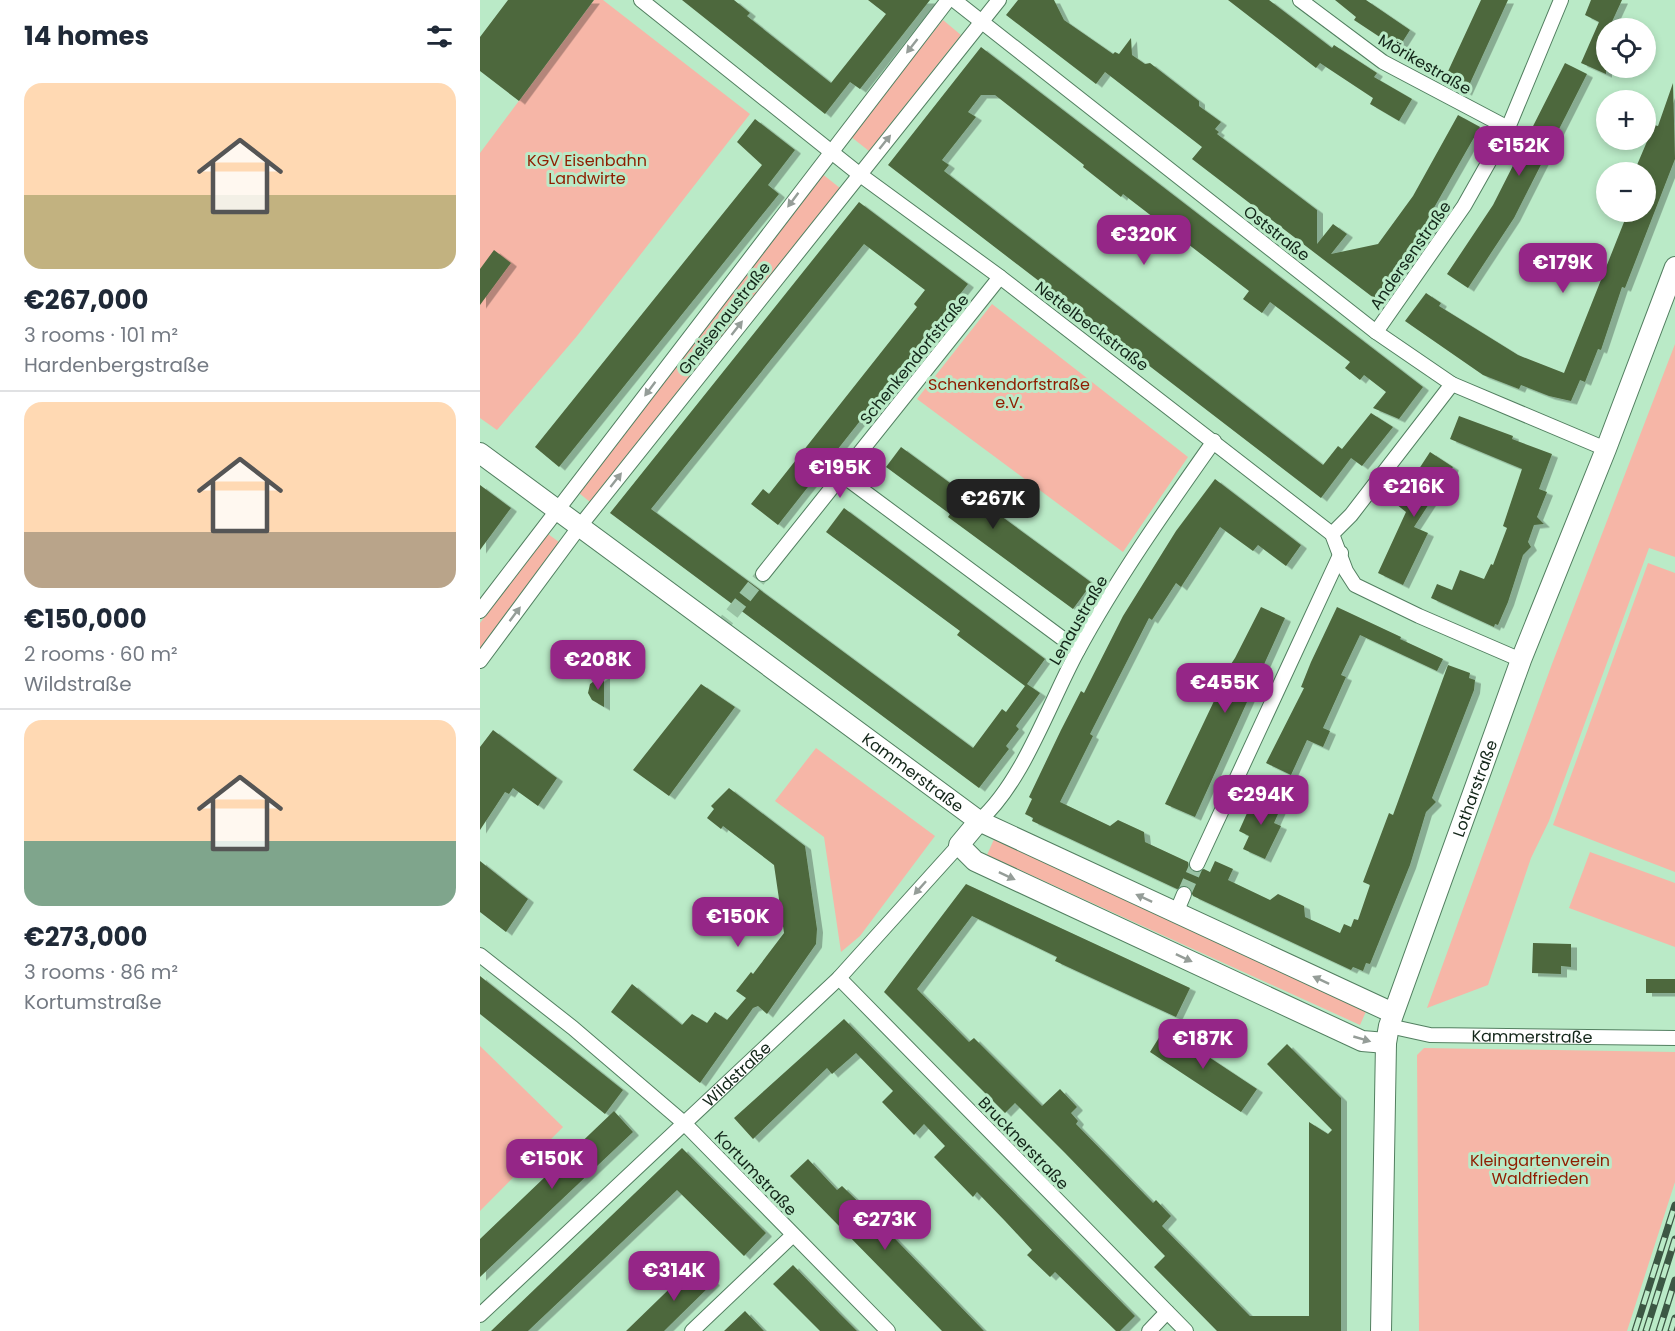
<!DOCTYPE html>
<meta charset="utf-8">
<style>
body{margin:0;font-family:Poppins,sans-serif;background:#f6f6f7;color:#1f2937;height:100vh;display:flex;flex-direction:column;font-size:22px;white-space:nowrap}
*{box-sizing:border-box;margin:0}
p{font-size:20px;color:#747a83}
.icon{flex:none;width:33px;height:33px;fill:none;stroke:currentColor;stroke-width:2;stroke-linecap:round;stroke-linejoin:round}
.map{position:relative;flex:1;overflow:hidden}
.details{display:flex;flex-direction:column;background:#fff;width:480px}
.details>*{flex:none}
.controls{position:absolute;left:1116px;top:18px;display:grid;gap:12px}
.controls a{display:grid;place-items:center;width:60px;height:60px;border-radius:50%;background:#fff;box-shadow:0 3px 9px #0003;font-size:30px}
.price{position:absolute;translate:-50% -51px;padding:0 14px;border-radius:12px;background:#952687;color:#fff;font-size:20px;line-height:39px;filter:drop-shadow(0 2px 3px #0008)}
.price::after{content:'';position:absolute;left:50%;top:36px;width:18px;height:14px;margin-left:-9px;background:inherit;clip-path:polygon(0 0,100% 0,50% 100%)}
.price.on{background:#222;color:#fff}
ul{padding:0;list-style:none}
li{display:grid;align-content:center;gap:12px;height:318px;padding:0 24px}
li+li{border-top:2px solid #e0e1e3}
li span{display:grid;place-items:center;height:186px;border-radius:18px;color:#555}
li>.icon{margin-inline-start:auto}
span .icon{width:108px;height:108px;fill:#fffc;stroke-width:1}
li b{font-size:26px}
h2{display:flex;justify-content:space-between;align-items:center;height:72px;padding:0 24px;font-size:26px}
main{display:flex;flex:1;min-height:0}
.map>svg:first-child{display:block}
.green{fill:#f6b6a7}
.building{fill:#4e673e;filter:url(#shadow)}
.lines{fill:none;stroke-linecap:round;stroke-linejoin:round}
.street-tunnel{stroke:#99c3a4;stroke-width:14;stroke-dasharray:14 7;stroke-linecap:butt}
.street-casing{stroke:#527f60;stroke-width:16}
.secondary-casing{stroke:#527f60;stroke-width:22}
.street{stroke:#fff;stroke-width:14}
.secondary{stroke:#fff;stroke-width:20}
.rail-casing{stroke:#3c5744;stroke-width:7}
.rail{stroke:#baeac7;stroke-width:4.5;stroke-dasharray:14;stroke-linecap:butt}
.oneway{fill:#959d98}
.labels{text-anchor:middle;stroke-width:6;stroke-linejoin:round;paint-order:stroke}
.street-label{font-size:16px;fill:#132619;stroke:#baeac7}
.park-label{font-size:16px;fill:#8f1d01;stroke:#baeac7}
</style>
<main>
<section class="details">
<h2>14 homes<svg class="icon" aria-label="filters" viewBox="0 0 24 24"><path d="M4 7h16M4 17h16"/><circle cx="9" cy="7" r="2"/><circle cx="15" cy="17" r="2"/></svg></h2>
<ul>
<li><span style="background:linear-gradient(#ffd9b3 60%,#c2b280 0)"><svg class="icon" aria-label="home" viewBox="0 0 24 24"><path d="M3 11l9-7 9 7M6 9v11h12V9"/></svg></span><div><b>€267,000</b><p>3 rooms · 101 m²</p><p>Hardenbergstraße</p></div></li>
<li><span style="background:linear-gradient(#ffd9b3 70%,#b9a48a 0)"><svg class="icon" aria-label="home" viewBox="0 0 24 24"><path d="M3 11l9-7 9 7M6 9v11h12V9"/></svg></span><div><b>€150,000</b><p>2 rooms · 60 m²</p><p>Wildstraße</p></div></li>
<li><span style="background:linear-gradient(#ffd9b3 65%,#7fa58c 0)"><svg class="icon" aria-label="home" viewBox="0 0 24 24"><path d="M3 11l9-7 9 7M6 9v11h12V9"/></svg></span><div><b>€273,000</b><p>3 rooms · 86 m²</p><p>Kortumstraße</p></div></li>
</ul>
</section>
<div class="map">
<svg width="1195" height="1331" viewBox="0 0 1195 1331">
<defs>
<filter id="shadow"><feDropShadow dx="6" dy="3.5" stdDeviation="0" flood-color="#0004"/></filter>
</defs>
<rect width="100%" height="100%" fill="#baeac7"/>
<path class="green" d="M114,0H123L270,114L97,336L17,430L0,418V153Z
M463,20L481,35L389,151L370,136Z
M341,173L360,188L110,502L99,493Z
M512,304L708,457L643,552L437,399Z
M1195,344V557L1169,548L1069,821L1051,858L1008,985L947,1008L1072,664Z
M68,534L79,542L0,649V623Z
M1168,563L1195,573V872L1073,825Z
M336,748L455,836L380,936L361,952L344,837L295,801Z
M515,837L888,1007L880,1025L507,855Z
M1110,852L1195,883V947L1089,908Z
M0,1046L83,1127L0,1211Z
M944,1048L1195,1052V1182L1147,1331H939L937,1055Z"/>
<path class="building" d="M28,0H114L39,101L0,71V37Z
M202,0H254L270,13L267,16L351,83L406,14L388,0H450L380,89L370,82L345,114Z
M538,0H574L584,20L633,54L635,52L639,54L651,38L652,55L665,64L670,63L719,101V106L741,122L735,129L739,132L737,134L837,210V244L853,224L867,234L851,254L898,244L933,196L978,115L1000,127L947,220L953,224L899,302L712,159L722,147L625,72L616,84L526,15Z
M748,0H789L852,48L854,45L897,73L894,77L932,99L919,121L890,104L893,98L840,63L836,68Z
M855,0H886L930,30L918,49L874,20L876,17Z
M1001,0H1028L986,92L964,80Z
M1111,0H1142L1130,26L1126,25V74L1101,63L1119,22L1105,15Z
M501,47L943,387L919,419L893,408L906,392L884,375L880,380L865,368L870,362L790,302L782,313L763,299L769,291L643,194L641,197L603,167L604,165L515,95H501L488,112L496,117L462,160L469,165L464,171L843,465L858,446L862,449L891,413L913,427L882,466L871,458L841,498L408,165Z
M1085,63L1107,74L1034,218L988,288L967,274L1013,205Z
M1193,83L1195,159L1145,288L1142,287L1121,350L1118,349L1105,382L1100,380L1091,401L1069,396L1041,385L1039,389L1003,375L925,321L946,293L961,303L959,306L1038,355L1084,373L1148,212H1166V172H1154L1174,125L1178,126Z
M275,119L315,150L288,185L299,194L79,467L55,447L282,165L257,142Z
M379,202L488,284L298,525L271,504L283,489L289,494L437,307L434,304L445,290L384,244L171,509L493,748L522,709L526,712L545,686L477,635L480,631L346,532L364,508L565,659L547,684L560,693L536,726L539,729L526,746L529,749L499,788L130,513Z
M14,250L31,263L0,305V269Z
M979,416L1033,436L1032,439L1072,454L1059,489L1067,492L1057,517L1064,524L1054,525L1048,542L1051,547L1043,555L1028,602L1018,625L1015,624L1014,627L951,598L957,584L972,590L980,570L1004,579L1011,564L1013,565L1027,528L1023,526L1042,469L970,439Z
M421,447L485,494L487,491L612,583L593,609L468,517L470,514L406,467Z
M950,452L973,467L934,527L948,533L923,585L898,573L926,512L916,504Z
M735,479L821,545L806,566L778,545L773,551L740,527L701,587L696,583L672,620L669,618L610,734L613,736L580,802L630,826L638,820L664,832L665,842L708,862L709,869L714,872L724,869L730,872L735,861L753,869L748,880L790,900L798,894L824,906L825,917L860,933L864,924L871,927L874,919L878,920L890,885L883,882L909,813L913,815L968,665L990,673L989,678L995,680L994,690L952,798L956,802L946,812L930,865L890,964L886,963L883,971L873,967L871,970L713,896L708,886L697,889L552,821L553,818L545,814L552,799L549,797L581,730L601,691L604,693L643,616L696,531Z
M0,485L31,508L0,550Z
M781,607L805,618L715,817L685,804L735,699L731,697L745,666L749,667L755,658Z
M857,607L921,637L916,648L920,639L963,659L957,671L880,635L861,675L866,677L843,728L850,731L843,747L827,740L811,775L786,763L824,688L821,687L831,662Z
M124,674V707L112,700L108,693L110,684Z
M221,684L255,707L189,796L153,770Z
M13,730L77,778L58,806L33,788L29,794L25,792L0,830V747Z
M249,788L325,846L337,929L336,944L287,1014L278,1006L273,1008L220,1083L131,1012L152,984L202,1025L212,1014L227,1023L235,1012L247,1020L266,998L256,991L271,972L273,974L304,933L294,865L243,826L241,829L227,818L234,809L231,806Z
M776,793L802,805L794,823L801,826L785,859L763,849L769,836L759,831Z
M0,861L48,899L26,932L0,912Z
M486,884L710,988L696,1017L575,961L577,957L492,916L437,989L489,1042L494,1038L562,1106L580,1089L597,1107L591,1113L598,1121L596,1124L673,1203L676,1200L691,1216L682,1226L770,1316H829V1122L848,1134L852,1130L787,1064L807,1044L861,1098V1331H737L674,1267L685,1256L585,1153L535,1103L525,1113L404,992Z
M1053,943L1091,944V967L1081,966V974L1052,973Z
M0,976L143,1090L125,1114L0,1014Z
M1166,979H1195V993H1166Z
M364,1019L655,1316L640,1331H636L575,1272L570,1277L547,1255L552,1250L525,1221L497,1192L493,1197L454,1157L465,1146L444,1124L434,1135L402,1102L413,1091L376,1053L352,1074L347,1068L273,1139L254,1118Z
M685,1028L777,1089L761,1112L670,1052Z
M134,1111L153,1132L0,1277V1239Z
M202,1148L286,1233L264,1256L197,1190L48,1331H11Z
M328,1159L357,1190L362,1186L393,1216L504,1331H462L310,1176Z
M216,1263L234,1282L184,1331H146Z
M313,1265L359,1313L377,1331H340L293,1284Z
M265,1311L284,1331H244Z"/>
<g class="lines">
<path class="street-tunnel" d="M239,630L283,574
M704,894L717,864"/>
<defs>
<g id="street">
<path d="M161,0L379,174L520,277L852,534L866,571L875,585L939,616L1041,660"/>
<path d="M474,0L896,332L972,384L1126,449"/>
<path d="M820,0L903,62L1028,128"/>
<path d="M896,332L984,206L1028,128L1081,0"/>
<path d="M362,475L598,650"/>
<path d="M852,534L871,515L972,384"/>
<path d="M283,574L520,277"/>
<path d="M0,611L468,0"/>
<path d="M0,661L100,526L519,0"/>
<path d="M499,821C543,782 569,704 597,652C637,578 686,509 734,441"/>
<path d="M717,864L861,553"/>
<path d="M696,913L704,894"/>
<path d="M0,955L93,1028L204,1123L408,1331"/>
<path d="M359,978L706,1331"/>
<path id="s1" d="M909,1026L950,1035L1195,1038"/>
<path id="s2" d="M0,1315L359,978L479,845"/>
<path d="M212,1331L313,1235"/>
<path d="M669,1331L687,1312"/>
</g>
<g id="secondary">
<path id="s3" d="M0,453L499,821L913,1013"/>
<path d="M499,821L479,845L495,861L882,1041L906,1043"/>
<path id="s4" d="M901,1331L906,1043L909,1026L1041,660L1126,449L1195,267"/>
</g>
</defs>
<use href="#street" class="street-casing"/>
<use href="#secondary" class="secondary-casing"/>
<use href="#street" class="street"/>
<use href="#secondary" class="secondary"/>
<defs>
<path id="rail" d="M1155,1331L1195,1205
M1166,1331L1195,1239
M1179,1331L1195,1280
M1191,1331L1195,1318"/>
</defs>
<use href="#rail" class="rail-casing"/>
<use href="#rail" class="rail"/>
</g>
<defs><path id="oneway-solid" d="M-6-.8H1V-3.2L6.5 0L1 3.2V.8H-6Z" transform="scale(1.5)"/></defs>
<g class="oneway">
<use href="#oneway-solid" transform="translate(432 46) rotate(128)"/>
<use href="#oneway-solid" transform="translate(405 142) rotate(-51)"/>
<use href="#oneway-solid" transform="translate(313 200) rotate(127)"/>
<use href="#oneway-solid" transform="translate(257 328) rotate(-52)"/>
<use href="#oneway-solid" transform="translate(170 389) rotate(127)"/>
<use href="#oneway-solid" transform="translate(136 480) rotate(-52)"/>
<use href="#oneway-solid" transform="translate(35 614) rotate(-53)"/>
<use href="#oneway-solid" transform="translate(527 876) rotate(25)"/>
<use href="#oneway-solid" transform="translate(440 888) rotate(132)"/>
<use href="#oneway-solid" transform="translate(664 898) rotate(-155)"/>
<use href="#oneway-solid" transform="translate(704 958) rotate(25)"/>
<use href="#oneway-solid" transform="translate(841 980) rotate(-155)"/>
<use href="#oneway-solid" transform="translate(882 1039) rotate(16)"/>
</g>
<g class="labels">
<g class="street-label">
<text transform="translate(945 64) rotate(30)" y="6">Mörikestraße</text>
<text transform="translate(797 233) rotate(38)" y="6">Oststraße</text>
<text transform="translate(930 255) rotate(-55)" y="6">Andersenstraße</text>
<text transform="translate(244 318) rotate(-52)" y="6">Gneisenaustraße</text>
<text transform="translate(612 326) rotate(37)" y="6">Nettelbeckstraße</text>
<text transform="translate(434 359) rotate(-51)" y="6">Schenkendorfstraße</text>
<text transform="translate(598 620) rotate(-60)" y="6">Lenaustraße</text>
<text dy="6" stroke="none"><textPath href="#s3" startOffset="538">Kammerstraße</textPath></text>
<text dy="6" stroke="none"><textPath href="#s4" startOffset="558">Lotharstraße</textPath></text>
<text dy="6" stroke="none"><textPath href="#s1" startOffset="144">Kammerstraße</textPath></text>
<text dy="6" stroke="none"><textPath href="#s2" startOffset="352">Wildstraße</textPath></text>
<text transform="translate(544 1143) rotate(46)" y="6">Brucknerstraße</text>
<text transform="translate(276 1173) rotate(46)" y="6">Kortumstraße</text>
</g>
<g class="park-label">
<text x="107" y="166">KGV Eisenbahn<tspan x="107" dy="18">Landwirte</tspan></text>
<text x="529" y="390">Schenkendorfstraße<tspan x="529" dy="18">e.V.</tspan></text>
<text x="1060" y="1166">Kleingartenverein<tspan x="1060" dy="18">Waldfrieden</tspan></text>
</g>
</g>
</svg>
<div class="controls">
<a><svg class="icon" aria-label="locate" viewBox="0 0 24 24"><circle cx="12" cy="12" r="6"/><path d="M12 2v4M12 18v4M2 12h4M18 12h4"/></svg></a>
<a>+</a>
<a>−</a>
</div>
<b class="price" style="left:1039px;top:177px">€152K</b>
<b class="price" style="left:664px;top:266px">€320K</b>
<b class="price" style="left:1083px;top:294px">€179K</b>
<b class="price" style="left:360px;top:499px">€195K</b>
<b class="price" style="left:934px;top:518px">€216K</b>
<b class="price on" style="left:513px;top:530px">€267K</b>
<b class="price" style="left:118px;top:691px">€208K</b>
<b class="price" style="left:745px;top:714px">€455K</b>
<b class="price" style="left:781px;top:826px">€294K</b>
<b class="price" style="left:258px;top:948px">€150K</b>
<b class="price" style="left:723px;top:1070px">€187K</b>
<b class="price" style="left:72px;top:1190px">€150K</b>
<b class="price" style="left:405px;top:1251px">€273K</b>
<b class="price" style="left:194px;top:1302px">€314K</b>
</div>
</main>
